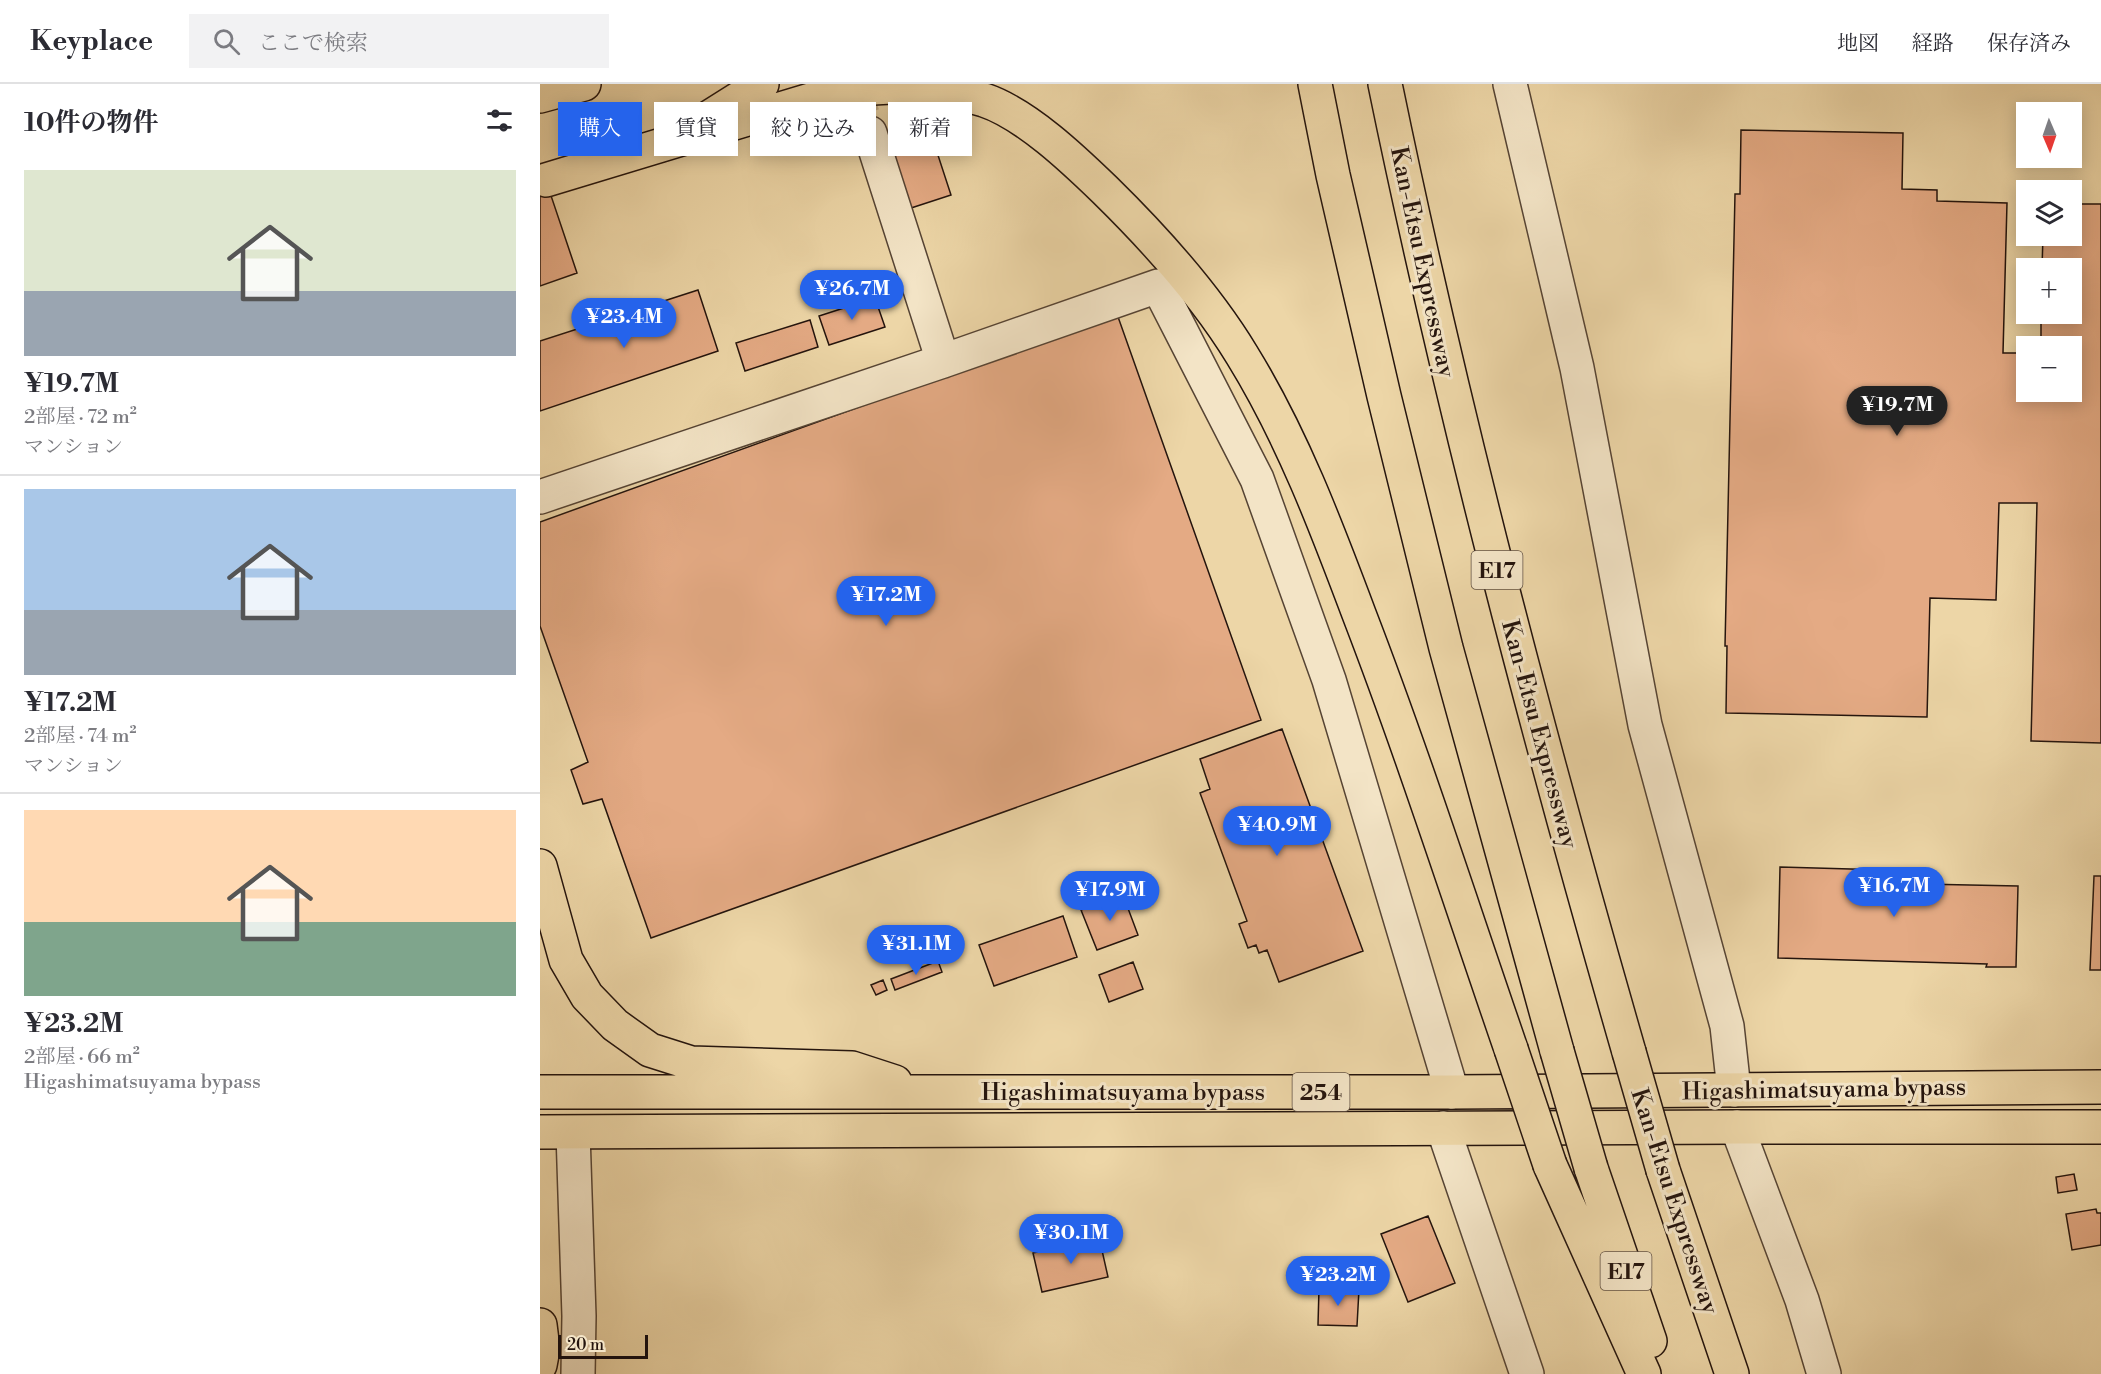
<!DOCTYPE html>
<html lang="ja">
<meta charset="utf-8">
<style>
body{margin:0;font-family:"Libre Bodoni","Noto Serif JP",serif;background:#f2f2f3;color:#2b2b33;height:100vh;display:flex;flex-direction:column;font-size:22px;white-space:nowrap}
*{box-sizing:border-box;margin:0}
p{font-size:20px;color:#7c7c81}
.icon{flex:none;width:33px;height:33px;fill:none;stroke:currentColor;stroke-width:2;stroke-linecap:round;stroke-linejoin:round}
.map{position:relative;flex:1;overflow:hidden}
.sheet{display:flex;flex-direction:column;background:#fff;width:540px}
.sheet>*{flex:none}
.top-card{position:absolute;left:18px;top:18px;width:570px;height:54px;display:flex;gap:12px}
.needle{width:39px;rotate:178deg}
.controls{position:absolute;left:1476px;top:18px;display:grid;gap:12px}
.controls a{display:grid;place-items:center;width:66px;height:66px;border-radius:0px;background:#fff;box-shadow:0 3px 15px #0003;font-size:30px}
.scale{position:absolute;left:18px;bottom:15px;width:90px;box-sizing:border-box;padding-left:6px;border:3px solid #24140d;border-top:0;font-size:16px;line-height:21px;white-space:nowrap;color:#24140d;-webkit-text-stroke:4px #f3e4c6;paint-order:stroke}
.price{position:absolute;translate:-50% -51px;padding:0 14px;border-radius:21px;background:#2563eb;color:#fff;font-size:20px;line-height:39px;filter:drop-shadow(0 2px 3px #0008)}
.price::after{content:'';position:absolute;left:50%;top:36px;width:18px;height:14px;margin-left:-9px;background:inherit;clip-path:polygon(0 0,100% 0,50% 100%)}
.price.active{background:#222;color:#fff}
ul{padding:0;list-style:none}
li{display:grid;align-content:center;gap:12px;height:318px;padding:0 24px}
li+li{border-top:2px solid #e1e1e2}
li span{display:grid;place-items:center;height:186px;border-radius:0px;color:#555}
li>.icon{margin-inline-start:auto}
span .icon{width:108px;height:108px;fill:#fffc;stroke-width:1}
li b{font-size:26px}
h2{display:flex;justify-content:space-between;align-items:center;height:72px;padding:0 24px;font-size:26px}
.tag{padding:0 21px;border-radius:0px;background:#fff;box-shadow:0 3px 15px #0003;font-size:21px;line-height:54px}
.tag.active{background:#2563eb;color:#fff}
header{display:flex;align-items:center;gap:36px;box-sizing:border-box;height:84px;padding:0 30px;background:#fff;border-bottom:2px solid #e1e1e2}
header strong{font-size:28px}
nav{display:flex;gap:33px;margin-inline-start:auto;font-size:21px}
.search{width:420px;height:54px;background:#f2f2f3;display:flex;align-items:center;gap:15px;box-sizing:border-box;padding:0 21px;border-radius:0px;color:#7c7c81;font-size:22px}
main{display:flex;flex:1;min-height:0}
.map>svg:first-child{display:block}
.building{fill:#e4aa84;stroke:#24140d;stroke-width:1.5}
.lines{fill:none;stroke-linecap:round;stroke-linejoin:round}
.minor-tunnel{stroke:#c5af88;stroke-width:33;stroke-dasharray:33 16;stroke-linecap:butt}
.minor-casing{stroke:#564434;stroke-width:36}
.major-casing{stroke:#24140d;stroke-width:36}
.highway-casing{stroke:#24140d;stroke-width:36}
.minor{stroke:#f3e4c6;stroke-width:33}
.major{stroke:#edd6a7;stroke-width:33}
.highway{stroke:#edd6a7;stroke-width:33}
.highway-bridge-casing{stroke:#24140d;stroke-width:36;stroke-linecap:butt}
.highway-bridge{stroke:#edd6a7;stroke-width:33}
.labels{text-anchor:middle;stroke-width:6;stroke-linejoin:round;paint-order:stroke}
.shield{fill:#f3e4c6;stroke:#625244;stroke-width:1.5}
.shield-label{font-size:22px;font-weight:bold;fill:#24140d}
.street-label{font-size:24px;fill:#24140d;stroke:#f3e4c6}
</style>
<header>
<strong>Keyplace</strong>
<div class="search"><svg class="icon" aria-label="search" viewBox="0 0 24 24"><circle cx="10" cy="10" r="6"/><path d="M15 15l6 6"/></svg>ここで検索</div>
<nav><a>地図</a><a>経路</a><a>保存済み</a></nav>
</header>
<main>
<section class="sheet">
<h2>10件の物件<svg class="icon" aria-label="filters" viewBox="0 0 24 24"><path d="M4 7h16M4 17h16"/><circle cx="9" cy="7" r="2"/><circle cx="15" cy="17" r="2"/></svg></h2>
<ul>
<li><span style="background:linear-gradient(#dfe7d0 65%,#9aa5b1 0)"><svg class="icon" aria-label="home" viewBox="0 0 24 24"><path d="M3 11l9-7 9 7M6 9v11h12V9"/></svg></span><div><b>¥19.7M</b><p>2部屋 · 72 m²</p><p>マンション</p></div></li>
<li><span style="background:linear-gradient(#a9c7e8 65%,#9aa5b1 0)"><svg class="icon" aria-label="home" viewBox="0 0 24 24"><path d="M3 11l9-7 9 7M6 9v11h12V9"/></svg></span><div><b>¥17.2M</b><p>2部屋 · 74 m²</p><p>マンション</p></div></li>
<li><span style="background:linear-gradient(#ffd9b3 60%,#7fa58c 0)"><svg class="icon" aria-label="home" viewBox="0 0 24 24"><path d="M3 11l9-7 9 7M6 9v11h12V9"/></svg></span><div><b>¥23.2M</b><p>2部屋 · 66 m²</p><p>Higashimatsuyama bypass</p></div></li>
</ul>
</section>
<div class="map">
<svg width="1561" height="1290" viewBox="0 0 1561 1290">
<rect width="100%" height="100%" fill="#edd6a7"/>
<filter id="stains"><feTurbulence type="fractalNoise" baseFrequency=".00333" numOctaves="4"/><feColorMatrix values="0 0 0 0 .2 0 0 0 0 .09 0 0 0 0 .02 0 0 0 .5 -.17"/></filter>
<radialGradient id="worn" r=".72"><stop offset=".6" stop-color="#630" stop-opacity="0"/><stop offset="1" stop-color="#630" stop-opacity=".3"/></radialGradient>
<path class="building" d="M1201,46L1363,49L1362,105L1397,106V117L1467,119L1463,269H1486V308H1532V262H1501V230H1532V184H1502L1503,152H1532V120H1561V659L1491,657L1497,419H1459L1456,516L1390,514L1387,633L1186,629L1187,562H1185L1195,110H1200Z
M394,59L411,111L368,125L351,73Z
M0,79L37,189L0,202Z
M158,206L178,267L0,327V257Z
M335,214L345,243L289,261L279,232Z
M577,230L721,636L111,854L62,715L43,720L31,686L48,678L0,542V438Z
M270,236L278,263L205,287L196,259Z
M742,645L823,867L739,898L727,866L719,869L716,861L708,864L699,840L707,837L660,709L670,705L660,675Z
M1240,783L1381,787V800L1478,802L1476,883H1446L1447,880L1238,874Z
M1554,792H1561V886H1550Z
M583,811L598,851L557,866L541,826Z
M523,832L537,873L454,902L439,861Z
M398,877L402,888L355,906L351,895Z
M593,878L603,905L569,918L559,891Z
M343,896L347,906L336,911L331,901Z
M1534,1090L1537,1106L1518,1109L1516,1093Z
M1556,1125L1557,1129H1561V1161L1532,1166L1526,1130Z
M888,1132L915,1199L868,1218L841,1150Z
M559,1153L568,1193L502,1208L493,1169Z
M779,1204L819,1205L817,1242L778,1241Z"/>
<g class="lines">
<path class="minor-tunnel" d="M312,0L330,49"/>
<defs>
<path id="minor" d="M970,0L1037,284L1105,641L1187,942L1194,1006
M330,49L403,277
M0,413L403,277L618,202L717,395L789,596L912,1008
M1197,1043L1262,1216L1284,1290
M903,1044L987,1290
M33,1049L39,1232L38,1290"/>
<path id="major" d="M0,1241L3,1265L0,1281"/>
<path id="highway" d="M775,0L793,91L844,312L906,564L1017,967
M845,0C912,326 997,648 1089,968
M0,12L44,0
M165,36L222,0
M6,96L300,7C353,1 392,0 444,16C486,30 534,76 565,106C616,156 665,210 702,271C752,352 786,442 819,530C874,673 921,820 971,965
M0,782L26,876L47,912L75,941L110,966L151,979L312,984L355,998
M0,1008H912L1561,1003
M0,1048L1197,1043H1561
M1010,1081L1104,1290
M1051,1084L1110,1257
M1123,1086L1192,1290"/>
</defs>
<use href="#minor" class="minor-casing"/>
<use href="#major" class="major-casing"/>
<use href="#highway" class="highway-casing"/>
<use href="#minor" class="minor"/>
<use href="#major" class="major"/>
<use href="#highway" class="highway"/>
<defs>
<path id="highway-bridge" d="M971,965L1010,1081
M1017,967L1051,1084
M1089,968L1123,1086"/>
</defs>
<use href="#highway-bridge" class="highway-bridge-casing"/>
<use href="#highway-bridge" class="highway-bridge"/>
</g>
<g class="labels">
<g class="shield">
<rect x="931.5" y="467" width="51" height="38" rx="4.5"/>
<rect x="752.5" y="989" width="57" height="38" rx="4.5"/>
<rect x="1060.5" y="1168" width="51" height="38" rx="4.5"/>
</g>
<g class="shield-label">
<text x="957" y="494">E17</text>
<text x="781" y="1016">254</text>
<text x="1086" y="1195">E17</text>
</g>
<g class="street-label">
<text transform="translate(883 178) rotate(78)" y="8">Kan-Etsu Expressway</text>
<text transform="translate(1000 650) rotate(75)" y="8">Kan-Etsu Expressway</text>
<text transform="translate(1284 1005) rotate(-1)" y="8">Higashimatsuyama bypass</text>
<text x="583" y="1016">Higashimatsuyama bypass</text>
<text transform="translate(1135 1117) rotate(72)" y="8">Kan-Etsu Expressway</text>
</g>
</g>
<rect width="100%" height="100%" filter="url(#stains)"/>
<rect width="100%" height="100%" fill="url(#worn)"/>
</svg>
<div class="controls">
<a><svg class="needle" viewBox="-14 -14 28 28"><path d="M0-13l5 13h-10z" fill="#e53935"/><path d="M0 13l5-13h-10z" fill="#7c7c81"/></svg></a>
<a><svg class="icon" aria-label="layers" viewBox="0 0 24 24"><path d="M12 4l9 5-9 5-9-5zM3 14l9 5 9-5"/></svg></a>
<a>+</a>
<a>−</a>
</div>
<div class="scale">20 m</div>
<b class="price" style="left:312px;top:237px">¥26.7M</b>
<b class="price" style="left:84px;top:265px">¥23.4M</b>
<b class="price active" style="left:1357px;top:353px">¥19.7M</b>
<b class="price" style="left:346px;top:543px">¥17.2M</b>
<b class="price" style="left:737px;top:773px">¥40.9M</b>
<b class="price" style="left:1354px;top:834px">¥16.7M</b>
<b class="price" style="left:570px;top:838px">¥17.9M</b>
<b class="price" style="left:376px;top:892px">¥31.1M</b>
<b class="price" style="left:531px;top:1181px">¥30.1M</b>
<b class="price" style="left:798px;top:1223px">¥23.2M</b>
<div class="top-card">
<a class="tag active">購入</a>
<a class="tag">賃貸</a>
<a class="tag">絞り込み</a>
<a class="tag">新着</a>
</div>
</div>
</main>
